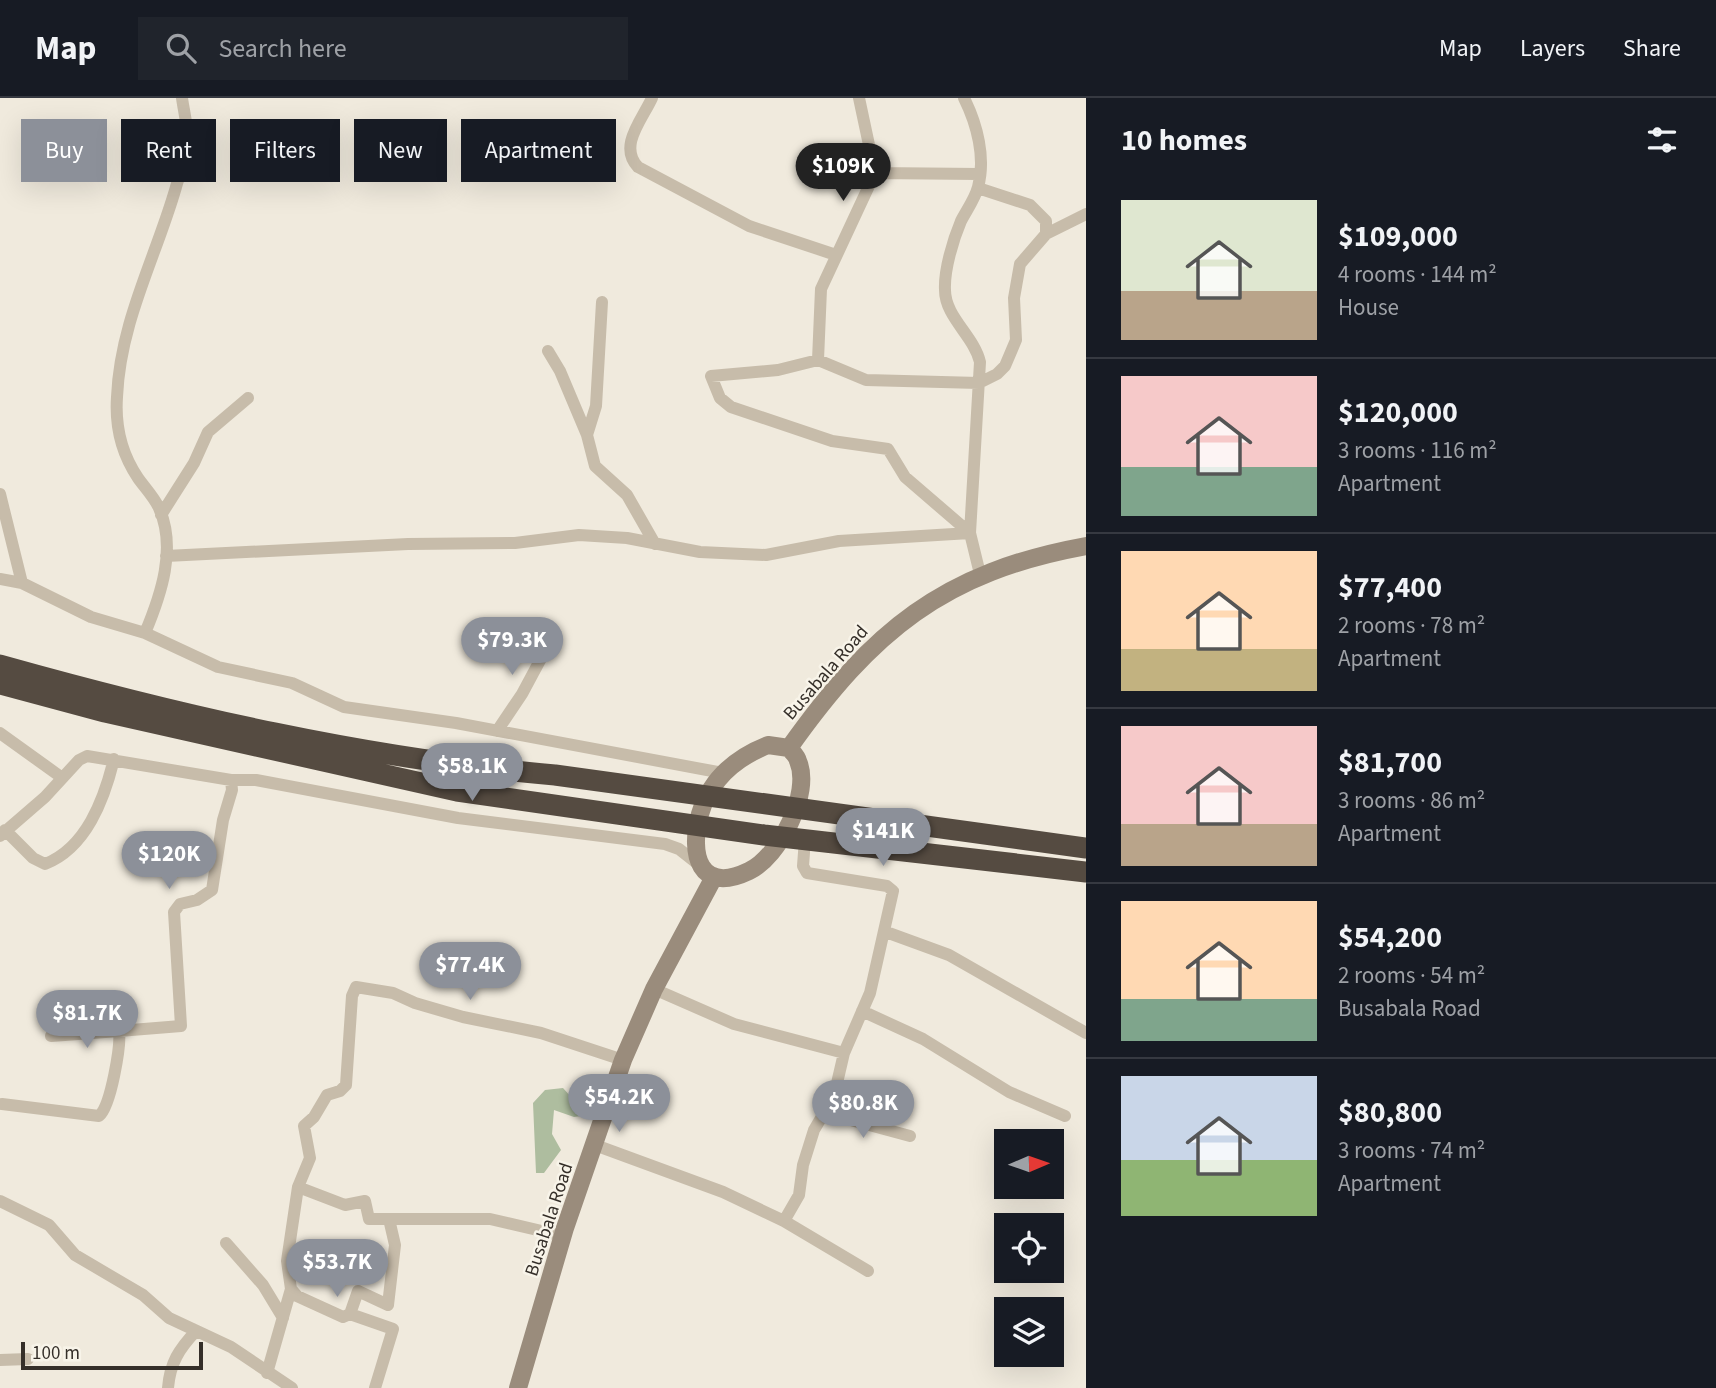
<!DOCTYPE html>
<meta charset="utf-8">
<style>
body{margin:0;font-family:"Source Sans 3",sans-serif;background:#20242c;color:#f1f3f6;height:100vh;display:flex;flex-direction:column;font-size:26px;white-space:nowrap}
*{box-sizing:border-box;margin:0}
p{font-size:23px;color:#9ea1a6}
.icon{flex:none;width:38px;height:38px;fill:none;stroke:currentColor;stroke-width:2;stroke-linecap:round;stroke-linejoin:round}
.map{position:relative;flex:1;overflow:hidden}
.sheet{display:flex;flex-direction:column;background:#171b24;width:630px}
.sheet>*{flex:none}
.guide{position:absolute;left:21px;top:21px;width:665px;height:63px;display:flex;gap:14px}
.needle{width:46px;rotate:88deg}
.controls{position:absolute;left:994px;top:1031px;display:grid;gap:14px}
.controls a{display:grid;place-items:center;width:70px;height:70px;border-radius:0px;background:#171b24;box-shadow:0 7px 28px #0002;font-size:35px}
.scale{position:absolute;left:21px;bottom:18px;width:182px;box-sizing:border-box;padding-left:7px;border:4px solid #352f29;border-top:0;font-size:19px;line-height:24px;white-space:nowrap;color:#352f29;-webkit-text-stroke:5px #f8f4e9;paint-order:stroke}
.price{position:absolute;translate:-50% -60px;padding:0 16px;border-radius:24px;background:#8c9099;color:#fff;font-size:23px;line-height:46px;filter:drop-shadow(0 2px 4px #0008)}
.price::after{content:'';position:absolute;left:50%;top:42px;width:21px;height:16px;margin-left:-10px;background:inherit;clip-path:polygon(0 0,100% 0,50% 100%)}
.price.current{background:#222;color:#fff}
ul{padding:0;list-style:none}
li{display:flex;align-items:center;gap:21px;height:175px;padding:0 35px}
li+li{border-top:2px solid #363941}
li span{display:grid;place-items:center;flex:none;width:196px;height:140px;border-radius:0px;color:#555}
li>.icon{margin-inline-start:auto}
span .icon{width:84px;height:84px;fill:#fffc;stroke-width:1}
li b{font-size:30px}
h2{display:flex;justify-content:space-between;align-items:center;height:84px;padding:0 35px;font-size:30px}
.chip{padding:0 24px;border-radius:0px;background:#171b24;box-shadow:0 7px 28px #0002;font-size:24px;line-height:63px}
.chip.current{background:#8c9099;color:#fff}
header{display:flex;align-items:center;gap:42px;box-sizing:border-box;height:98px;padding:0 35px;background:#171b24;border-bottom:2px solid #363941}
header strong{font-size:33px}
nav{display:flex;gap:38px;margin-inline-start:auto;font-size:24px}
.search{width:490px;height:63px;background:#20242c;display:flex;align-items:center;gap:18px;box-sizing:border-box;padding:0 24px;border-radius:0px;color:#9ea1a6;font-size:26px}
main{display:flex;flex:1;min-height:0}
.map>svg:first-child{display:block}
.green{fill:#aebd9f}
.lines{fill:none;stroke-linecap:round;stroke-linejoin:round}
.street{stroke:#c7bcaa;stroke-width:12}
.secondary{stroke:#9a8c7c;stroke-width:18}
.highway{stroke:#554b41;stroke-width:21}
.labels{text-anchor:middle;stroke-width:5;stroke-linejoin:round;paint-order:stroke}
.street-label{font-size:19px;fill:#352f29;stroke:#f8f4e9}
</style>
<header>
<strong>Map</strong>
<div class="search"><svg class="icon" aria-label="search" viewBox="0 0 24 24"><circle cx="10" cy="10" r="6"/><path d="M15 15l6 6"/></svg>Search here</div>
<nav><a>Map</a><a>Layers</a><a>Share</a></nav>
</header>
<main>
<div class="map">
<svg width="1086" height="1290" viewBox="0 0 1086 1290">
<rect width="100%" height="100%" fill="#f0eadd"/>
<path class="green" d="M563,990L581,1010V1018L574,1019L554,1012L552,1036L561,1052L544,1075H536L533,1005L545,992Z"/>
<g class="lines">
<path class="street" d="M652,0C642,22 618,48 638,69L749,128L836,157
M859,0L875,75
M964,0C977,26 986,60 978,89C975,101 966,113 961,123C953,142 944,172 945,192C945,219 974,238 980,264L970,435
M978,90L1030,107L1046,123V136
M548,253L560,273L587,337L595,368L627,397L655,446
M818,262L821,191L875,75L979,76
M587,337L596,308L602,204
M0,396L22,485
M161,417L194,365L208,334L248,300
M970,435L905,379L888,351L832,343L731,309L720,300L711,278L778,272L818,262L866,282L979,285L997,276L1005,268L1016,242L1014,200L1020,166L1046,136L1086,116
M166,458L408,446L515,445L579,437L627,440L700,454L766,457L839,443L970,435L980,476
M0,481L22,485L91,519L145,535L218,569L292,585L344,609L456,625L723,675
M145,535C161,497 177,450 159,410C154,399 145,390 138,380C121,355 115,328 117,299C120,224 156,159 176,89C180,75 186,62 187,48C189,32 184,15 182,0
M497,633L522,596L552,540
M0,635L61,679
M5,732L33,760L45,766C86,750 104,702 114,661
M0,738L45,699L79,662L87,658L231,682H256L458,720L665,746L679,751L698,766
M886,834L949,857L1086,935
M654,891L734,926L844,955
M862,913L923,941L1009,994L1065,1018
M51,938L119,933
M2,1006L99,1018C111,1008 121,947 119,933L181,928L174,814L180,806L197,802L212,792L223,722L232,692L231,682
M825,1015L910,1038
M595,1047L723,1094L784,1123L868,1173
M0,1103L49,1127L75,1157L143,1197L169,1220L231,1249L292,1290
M784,1123L799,1097L803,1067L814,1032L834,998L844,955L870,895L893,793L887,788L807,775L803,768L805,741
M563,1138L490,1121H369L365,1103L345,1107L298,1089L310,1060L304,1028L314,1019L327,997L340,993L346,987L352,898L356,889L393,895L415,905L463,919L541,935L623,962
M226,1145L263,1187L283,1220
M291,1191L297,1198L343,1219L350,1216
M0,1262L28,1261
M267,1275L291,1191L287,1163L298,1089
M168,1290C170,1265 179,1251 196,1233
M375,1290L393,1231L350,1216L358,1193L388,1207L395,1147L389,1121"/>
<path class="secondary" d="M768,647L789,650C792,654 797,658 798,663C812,695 779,759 749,773C699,797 689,756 700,716C710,682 735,660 768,647Z
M789,650C872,533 943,474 1086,448
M518,1290L565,1130L623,962L654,891L714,779"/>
<path class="highway" d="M0,567C182,618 367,661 555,677L1086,750
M0,586L105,614L457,693L764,737L1086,774"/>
</g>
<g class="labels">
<g class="street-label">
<text transform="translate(825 574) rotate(-49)" y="7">Busabala Road</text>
<text transform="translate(548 1121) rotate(-72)" y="7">Busabala Road</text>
</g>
</g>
</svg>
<div class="controls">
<a><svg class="needle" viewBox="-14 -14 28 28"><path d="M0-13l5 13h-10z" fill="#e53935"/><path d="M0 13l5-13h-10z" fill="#9ea1a6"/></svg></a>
<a><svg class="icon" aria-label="locate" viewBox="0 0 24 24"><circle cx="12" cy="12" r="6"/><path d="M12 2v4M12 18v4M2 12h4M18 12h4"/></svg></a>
<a><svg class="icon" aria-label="layers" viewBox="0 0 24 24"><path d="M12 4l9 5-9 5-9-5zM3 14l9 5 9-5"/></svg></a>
</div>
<div class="scale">100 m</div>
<b class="price current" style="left:843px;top:105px">$109K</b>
<b class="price" style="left:512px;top:579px">$79.3K</b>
<b class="price" style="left:472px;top:705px">$58.1K</b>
<b class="price" style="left:883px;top:770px">$141K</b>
<b class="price" style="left:169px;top:793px">$120K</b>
<b class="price" style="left:470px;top:904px">$77.4K</b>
<b class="price" style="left:87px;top:952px">$81.7K</b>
<b class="price" style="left:619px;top:1036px">$54.2K</b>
<b class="price" style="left:863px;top:1042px">$80.8K</b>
<b class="price" style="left:337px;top:1201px">$53.7K</b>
<div class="guide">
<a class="chip current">Buy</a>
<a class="chip">Rent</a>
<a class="chip">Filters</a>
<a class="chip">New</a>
<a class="chip">Apartment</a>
</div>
</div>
<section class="sheet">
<h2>10 homes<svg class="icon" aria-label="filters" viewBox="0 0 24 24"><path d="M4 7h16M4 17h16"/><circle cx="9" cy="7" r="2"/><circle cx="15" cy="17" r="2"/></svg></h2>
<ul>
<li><span style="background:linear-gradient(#dfe7d0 65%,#b9a48a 0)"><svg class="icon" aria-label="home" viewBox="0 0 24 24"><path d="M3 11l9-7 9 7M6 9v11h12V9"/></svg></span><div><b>$109,000</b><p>4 rooms · 144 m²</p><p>House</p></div></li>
<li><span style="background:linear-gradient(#f6c9c9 65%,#7fa58c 0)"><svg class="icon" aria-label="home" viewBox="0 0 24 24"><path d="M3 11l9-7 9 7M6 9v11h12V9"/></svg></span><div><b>$120,000</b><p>3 rooms · 116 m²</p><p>Apartment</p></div></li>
<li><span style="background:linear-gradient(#ffd9b3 70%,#c2b280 0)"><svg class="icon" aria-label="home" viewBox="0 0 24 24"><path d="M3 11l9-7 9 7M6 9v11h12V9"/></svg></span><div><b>$77,400</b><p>2 rooms · 78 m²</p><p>Apartment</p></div></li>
<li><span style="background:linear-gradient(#f6c9c9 70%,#b9a48a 0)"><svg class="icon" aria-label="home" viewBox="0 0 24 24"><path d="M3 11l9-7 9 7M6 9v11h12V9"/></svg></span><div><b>$81,700</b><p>3 rooms · 86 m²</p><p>Apartment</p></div></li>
<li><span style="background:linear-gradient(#ffd9b3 70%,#7fa58c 0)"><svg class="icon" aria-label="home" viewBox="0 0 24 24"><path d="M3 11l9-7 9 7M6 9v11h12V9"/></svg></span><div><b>$54,200</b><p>2 rooms · 54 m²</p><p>Busabala Road</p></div></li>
<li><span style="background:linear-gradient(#c9d6e8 60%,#8fb573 0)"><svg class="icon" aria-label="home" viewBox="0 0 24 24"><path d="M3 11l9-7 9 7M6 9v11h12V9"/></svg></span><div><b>$80,800</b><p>3 rooms · 74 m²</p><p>Apartment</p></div></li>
</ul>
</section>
</main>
